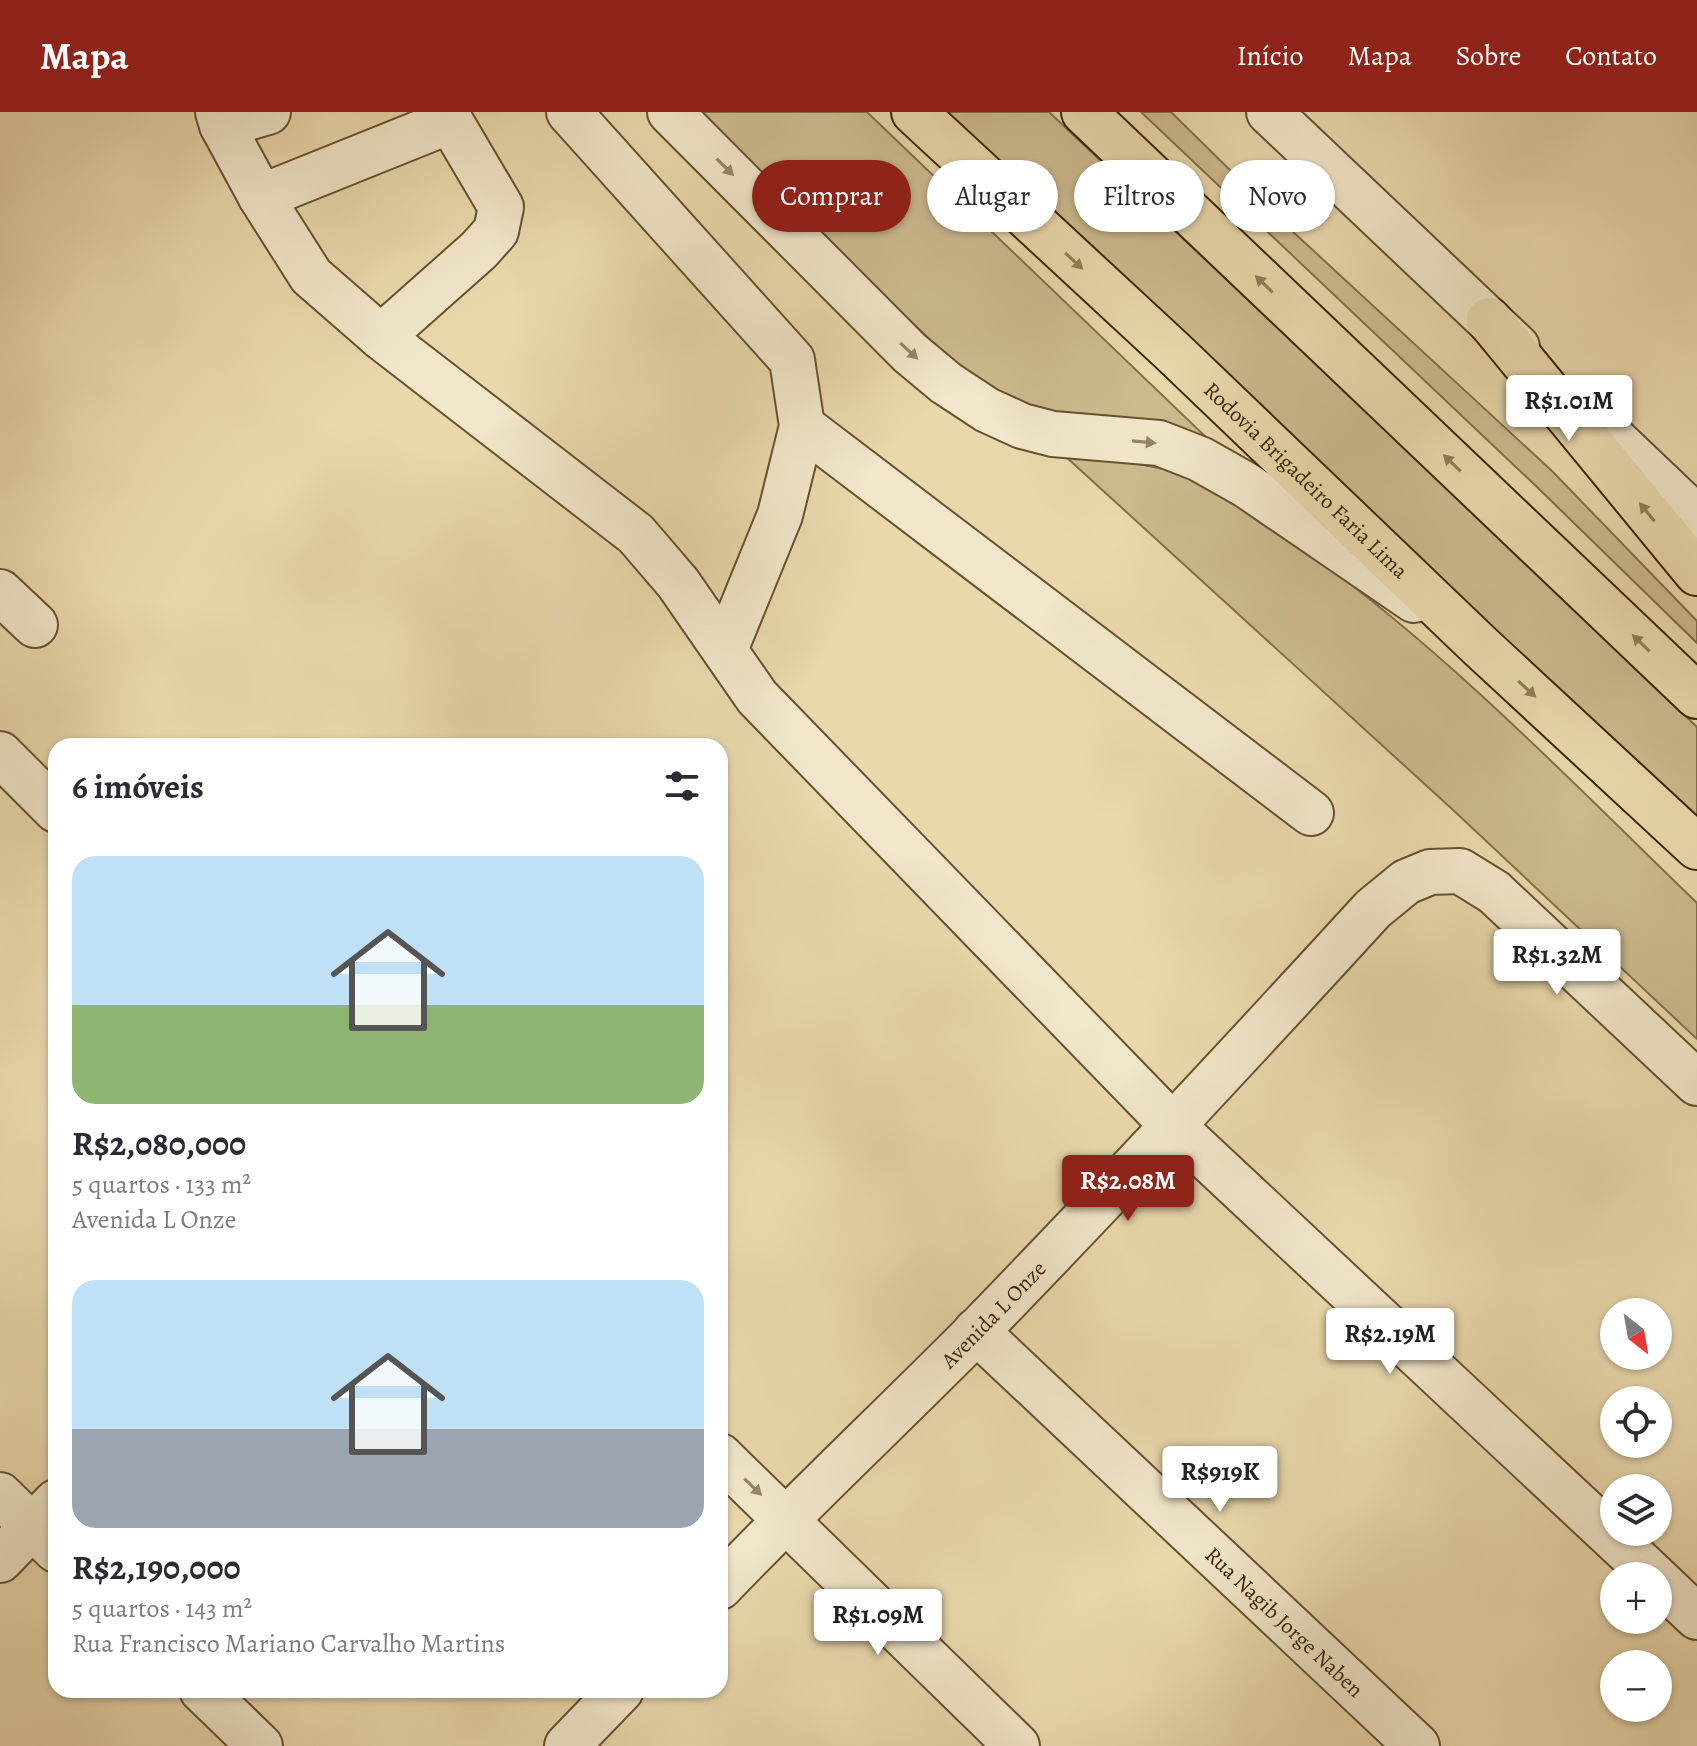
<!DOCTYPE html>
<html lang="pt">
<meta charset="utf-8">
<style>
body{margin:0;font-family:Alegreya,serif;background:#f7f7f7;color:#2b2b33;height:100vh;display:flex;flex-direction:column;font-size:30px;white-space:nowrap}
*{box-sizing:border-box;margin:0}
p{font-size:26px;color:#7c7c81}
.icon{flex:none;width:44px;height:44px;fill:none;stroke:currentColor;stroke-width:2;stroke-linecap:round;stroke-linejoin:round}
.map{position:relative;flex:1;overflow:hidden}
.drawer{position:absolute;left:48px;top:626px;width:680px;height:960px;display:flex;flex-direction:column;background:#fff;border-radius:24px;box-shadow:0 2px 6px #0004}
.drawer>*{flex:none}
.hud{position:absolute;left:752px;top:48px;width:760px;height:72px;display:flex;gap:16px}
.needle{width:52px;rotate:149deg}
.controls{position:absolute;left:1600px;top:1186px;display:grid;gap:16px}
.controls a{display:grid;place-items:center;width:72px;height:72px;border-radius:50%;background:#fff;box-shadow:0 2px 6px #0004;font-size:40px}
.price{position:absolute;translate:-50% -68px;padding:0 18px;border-radius:8px;background:#fff;color:#222;font-size:26px;line-height:52px;filter:drop-shadow(0 2px 4px #0008)}
.price::after{content:'';position:absolute;left:50%;top:48px;width:24px;height:18px;margin-left:-12px;background:inherit;clip-path:polygon(0 0,100% 0,50% 100%)}
.price.on{background:#8f2418;color:#fff}
ul{padding:0;list-style:none}
li{display:grid;align-content:center;gap:16px;height:424px;padding:0 24px}
li span{display:grid;place-items:center;height:248px;border-radius:24px;color:#555}
li>.icon{margin-inline-start:auto}
span .icon{width:144px;height:144px;fill:#fffc;stroke-width:1}
li b{font-size:34px}
h2{display:flex;justify-content:space-between;align-items:center;height:96px;padding:0 24px;font-size:34px}
.pill{padding:0 28px;border-radius:36px;background:#fff;box-shadow:0 2px 6px #0004;font-size:28px;line-height:72px}
.pill.on{background:#8f2418;color:#fff}
header{display:flex;align-items:center;gap:48px;box-sizing:border-box;height:112px;padding:0 40px;background:#8f2418;color:#fff}
header strong{font-size:38px}
nav{display:flex;gap:44px;margin-inline-start:auto;font-size:28px}
.map>svg:first-child{display:block}
.green{fill:#ccba8f;stroke:#84704a;stroke-width:2}
.lines{fill:none;stroke-linecap:round;stroke-linejoin:round}
.minor-casing{stroke:#67522e;stroke-width:48}
.highway-casing{stroke:#3c2504;stroke-width:48}
.minor{stroke:#f1e6c9;stroke-width:44}
.highway{stroke:#e9d8ac;stroke-width:44}
.oneway{fill:#968666}
.oneway2{fill:#927e58}
.labels{text-anchor:middle;stroke-width:6;stroke-linejoin:round;paint-order:stroke}
.street-label{font-size:22px;fill:#3c2504;stroke:#f1e6c9}
</style>
<header>
<strong>Mapa</strong>
<nav><a>Início</a><a>Mapa</a><a>Sobre</a><a>Contato</a></nav>
</header>
<div class="map">
<svg width="1697" height="1634" viewBox="0 0 1697 1634">
<rect width="100%" height="100%" fill="#e9d8ac"/>
<filter id="stains"><feTurbulence type="fractalNoise" baseFrequency=".0025" numOctaves="4"/><feColorMatrix values="0 0 0 0 .2 0 0 0 0 .09 0 0 0 0 .02 0 0 0 .5 -.17"/></filter>
<radialGradient id="worn" r=".72"><stop offset=".6" stop-color="#630" stop-opacity="0"/><stop offset="1" stop-color="#630" stop-opacity=".3"/></radialGradient>
<path class="green" d="M691,0H867L1209,328L1040,302L978,271L945,242Z
M943,0H1049L1454,382L1697,615V716Z
M1141,0H1171L1291,118L1552,359L1697,509V531L1537,375Z
M1065,344C1110,349 1158,350 1201,370C1241,388 1276,417 1312,443C1452,545 1573,671 1697,791V927L1452,697Z"/>
<g class="lines">
<defs>
<g id="minor">
<path d="M218,0L222,13L261,85L311,164L381,225L636,422L678,471L757,585L1173,1014L1654,1464"/>
<path d="M569,0L792,248L802,314L780,403L725,538"/>
<path d="M670,0L910,241L946,271L987,298L1022,314L1053,322L1159,331L1200,347L1246,373L1414,488"/>
<path d="M1269,0L1517,235"/>
<path d="M222,13L268,0"/>
<path d="M261,85L450,9"/>
<path d="M381,225L479,138L496,119L501,95L445,0"/>
<path d="M1576,291L1697,406"/>
<path d="M802,314L1311,701"/>
<path d="M0,480L35,513"/>
<path d="M0,642L56,698"/>
<path id="s1" d="M976,1219L1417,1634"/>
<path d="M720,1344L1017,1634"/>
<path d="M0,1383L56,1438"/>
<path d="M0,1448L56,1390"/>
<path d="M1658,1468L1697,1505"/>
<path id="s2" d="M720,1475C804,1387 893,1304 978,1218C1112,1080 1243,939 1373,797L1406,770L1430,760L1460,759L1494,780L1697,971"/>
<path d="M202,1578L260,1634"/>
<path d="M567,1634L621,1578"/>
</g>
<g id="highway">
<path id="s3" d="M914,0L1172,239L1480,534L1697,735"/>
<path d="M1084,0L1697,584"/>
<path d="M1489,208L1697,461"/>
</g>
</defs>
<use href="#minor" class="minor-casing"/>
<use href="#highway" class="highway-casing"/>
<use href="#minor" class="minor"/>
<use href="#highway" class="highway"/>
</g>
<defs><path id="oneway-solid" d="M-6-.8H1V-3.2L6.5 0L1 3.2V.8H-6Z" transform="scale(2)"/></defs>
<g class="oneway">
<use href="#oneway-solid" transform="translate(725 55) rotate(45)"/>
<use href="#oneway-solid" transform="translate(909 239) rotate(43)"/>
<use href="#oneway-solid" transform="translate(1144 330) rotate(5)"/>
<use href="#oneway-solid" transform="translate(753 1375) rotate(44)"/>
</g>
<g class="oneway2">
<use href="#oneway-solid" transform="translate(1074 149) rotate(43)"/>
<use href="#oneway-solid" transform="translate(1264 172) rotate(-136)"/>
<use href="#oneway-solid" transform="translate(1452 351) rotate(-136)"/>
<use href="#oneway-solid" transform="translate(1647 400) rotate(-129)"/>
<use href="#oneway-solid" transform="translate(1641 531) rotate(-136)"/>
<use href="#oneway-solid" transform="translate(1527 577) rotate(43)"/>
</g>
<g class="labels">
<g class="street-label">
<text dy="8" stroke="none"><textPath href="#s3" startOffset="538">Rodovia Brigadeiro Faria Lima</textPath></text>
<text dy="8" stroke="none"><textPath href="#s2" startOffset="386">Avenida L Onze</textPath></text>
<text dy="8" stroke="none"><textPath href="#s1" startOffset="424">Rua Nagib Jorge Naben</textPath></text>
</g>
</g>
<rect width="100%" height="100%" filter="url(#stains)"/>
<rect width="100%" height="100%" fill="url(#worn)"/>
</svg>
<div class="controls">
<a><svg class="needle" viewBox="-14 -14 28 28"><path d="M0-13l5 13h-10z" fill="#e53935"/><path d="M0 13l5-13h-10z" fill="#7c7c81"/></svg></a>
<a><svg class="icon" aria-label="locate" viewBox="0 0 24 24"><circle cx="12" cy="12" r="6"/><path d="M12 2v4M12 18v4M2 12h4M18 12h4"/></svg></a>
<a><svg class="icon" aria-label="layers" viewBox="0 0 24 24"><path d="M12 4l9 5-9 5-9-5zM3 14l9 5 9-5"/></svg></a>
<a>+</a>
<a>−</a>
</div>
<b class="price" style="left:1569px;top:331px">R$1.01M</b>
<b class="price" style="left:1557px;top:885px">R$1.32M</b>
<b class="price on" style="left:1128px;top:1111px">R$2.08M</b>
<b class="price" style="left:1390px;top:1264px">R$2.19M</b>
<b class="price" style="left:1220px;top:1402px">R$919K</b>
<b class="price" style="left:878px;top:1545px">R$1.09M</b>
<div class="hud">
<a class="pill on">Comprar</a>
<a class="pill">Alugar</a>
<a class="pill">Filtros</a>
<a class="pill">Novo</a>
</div>
<section class="drawer">
<h2>6 imóveis<svg class="icon" aria-label="filters" viewBox="0 0 24 24"><path d="M4 7h16M4 17h16"/><circle cx="9" cy="7" r="2"/><circle cx="15" cy="17" r="2"/></svg></h2>
<ul>
<li><span style="background:linear-gradient(#bfe0f5 60%,#8fb573 0)"><svg class="icon" aria-label="home" viewBox="0 0 24 24"><path d="M3 11l9-7 9 7M6 9v11h12V9"/></svg></span><div><b>R$2,080,000</b><p>5 quartos · 133 m²</p><p>Avenida L Onze</p></div></li>
<li><span style="background:linear-gradient(#bfe0f5 60%,#9aa5b1 0)"><svg class="icon" aria-label="home" viewBox="0 0 24 24"><path d="M3 11l9-7 9 7M6 9v11h12V9"/></svg></span><div><b>R$2,190,000</b><p>5 quartos · 143 m²</p><p>Rua Francisco Mariano Carvalho Martins</p></div></li>
</ul>
</section>
</div>
